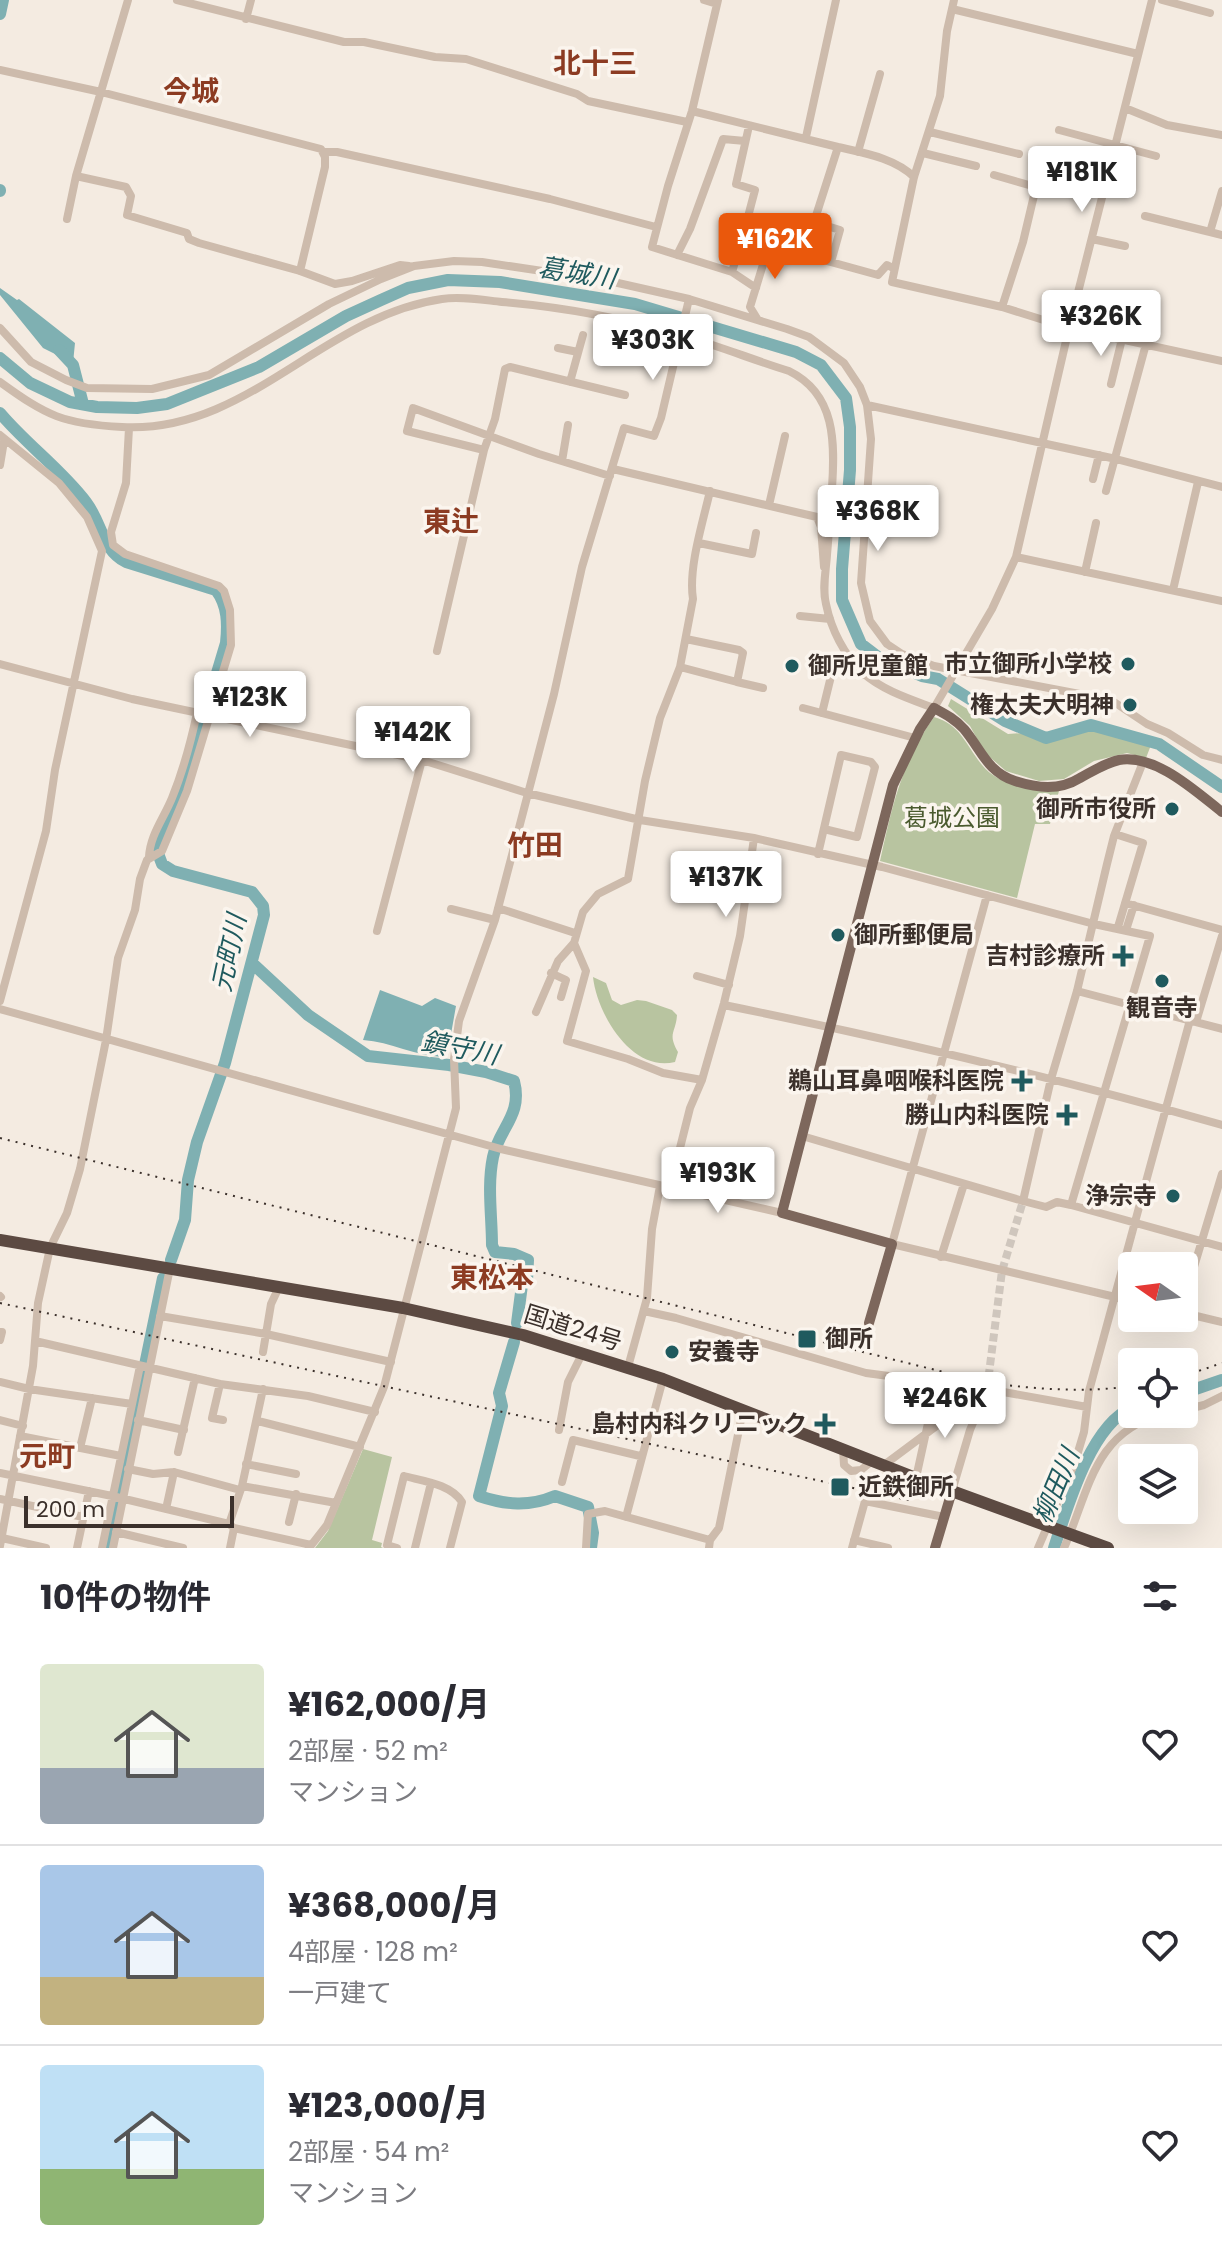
<!DOCTYPE html>
<html lang="ja">
<meta charset="utf-8">
<style>
body{margin:0;font-family:Poppins,"Noto Sans JP",sans-serif;background:#f2f2f3;color:#2b2b33;height:100vh;display:flex;flex-direction:column;font-size:30px;white-space:nowrap}
*{box-sizing:border-box;margin:0}
p{font-size:26px;color:#7c7c81}
.icon{flex:none;width:44px;height:44px;fill:none;stroke:currentColor;stroke-width:2;stroke-linecap:round;stroke-linejoin:round}
.map{position:relative;height:1548px;overflow:hidden}
.sheet{display:flex;flex-direction:column;background:#fff;flex:1}
.sheet>*{flex:none}
.needle{width:52px;rotate:284deg}
.controls{position:absolute;left:1118px;top:1252px;display:grid;gap:16px}
.controls a{display:grid;place-items:center;width:80px;height:80px;border-radius:8px;background:#fff;box-shadow:0 8px 32px #0002;font-size:40px}
.scale{position:absolute;left:24px;bottom:20px;width:210px;box-sizing:border-box;padding-left:8px;border:4px solid #3b302b;border-top:0;font-size:22px;line-height:28px;white-space:nowrap;color:#3b302b;-webkit-text-stroke:6px #fbf5ee;paint-order:stroke}
.price{position:absolute;translate:-50% -68px;padding:0 18px;border-radius:8px;background:#fff;color:#222;font-size:26px;line-height:52px;filter:drop-shadow(0 2px 4px #0008)}
.price::after{content:'';position:absolute;left:50%;top:48px;width:24px;height:18px;margin-left:-12px;background:inherit;clip-path:polygon(0 0,100% 0,50% 100%)}
.price.on{background:#ea580c;color:#fff}
ul{padding:0;list-style:none}
li{display:flex;align-items:center;gap:24px;height:200px;padding:0 40px}
li+li{border-top:2px solid #e1e1e2}
li span{display:grid;place-items:center;flex:none;width:224px;height:160px;border-radius:8px;color:#555}
li>.icon{margin-inline-start:auto}
span .icon{width:96px;height:96px;fill:#fffc;stroke-width:1}
li b{font-size:34px}
h2{display:flex;justify-content:space-between;align-items:center;height:96px;padding:0 40px;font-size:34px}
.map>svg:first-child{display:block}
.green{fill:#b8c4a0}
.water{fill:#7fb0b2}
.lines{fill:none;stroke-linecap:round;stroke-linejoin:round}
.river{stroke:#7fb0b2;stroke-width:12}
.minor-tunnel{stroke:#cfc6bd;stroke-width:8;stroke-dasharray:8 4;stroke-linecap:butt}
.minor{stroke:#cdbbac;stroke-width:8}
.major{stroke:#7d675c;stroke-width:10}
.highway{stroke:#5c4a42;stroke-width:12}
.rail{stroke:#3b302b;stroke-width:2;stroke-dasharray:2 6;stroke-linecap:butt}
.poi-dot{fill:#1f5a5e;stroke:#fbf5ee;stroke-width:3}
.labels{text-anchor:middle;stroke-width:7;stroke-linejoin:round;paint-order:stroke}
.poi-label{font-size:24px;font-weight:bold;fill:#3b302b;stroke:#fbf5ee;text-anchor:end}
.park-label{font-size:24px;fill:#4a5a2e;stroke:#fbf5ee}
.street-label{font-size:24px;fill:#3b302b;stroke:#fbf5ee}
.water-label{font-size:26px;font-style:italic;fill:#1f5a5e;stroke:#fbf5ee}
.quarter-label{font-size:28px;font-weight:bold;fill:#8c3b22;stroke:#fbf5ee}
</style>
<div class="map">
<svg width="1222" height="1548" viewBox="0 0 1222 1548">
<rect width="100%" height="100%" fill="#f4ebe1"/>
<path class="green" d="M951,699L1008,734L1023,733L1053,740C1088,719 1116,731 1151,745L1146,758L1127,753L1094,761L1064,779L1039,781L1006,771L985,753L970,726L948,706Z
M934,717C960,724 966,745 982,765C1000,787 1033,790 1059,791L1050,824H1035L1017,898L880,861C892,807 901,763 934,717Z
M593,977L606,983L612,1000L621,1005L637,1000L646,1001L672,1010L677,1015C676,1033 667,1033 678,1052L675,1062C632,1073 597,1014 593,977Z
M363,1449L392,1457L372,1540L382,1543L381,1547L383,1548H315L328,1531Z"/>
<path class="water" d="M0,288L17,300L19,299L75,343L73,363L43,348L0,295Z
M380,990L422,1006L435,998L456,1006L448,1051L443,1057C415,1056 391,1042 363,1040Z"/>
<g class="lines">
<path class="river" d="M0,14L3,0
M0,190V191
M59,350L73,365L83,404
M0,358L30,383L70,402L97,407L137,408L167,404L259,367L346,316L381,300L408,288L448,280L500,282L635,304L796,352L821,365L846,398L850,427V470L842,569V600L861,644L878,657L922,676L938,679L1005,721L1046,738L1091,725L1159,744L1222,787
M0,413C27,445 61,469 86,502C102,523 102,550 126,562L216,590C228,606 228,624 226,643L182,790L156,848L162,864L173,871L252,892L263,906L264,915L225,1063L197,1142L188,1180L185,1220L171,1260
M253,964L308,1015L368,1056L449,1065L486,1072L514,1081C523,1115 499,1128 493,1157C487,1186 492,1217 492,1245L495,1252L514,1254L528,1260L527,1281L522,1285L517,1323
M514,1342L499,1393L502,1406L479,1496C506,1505 529,1507 555,1496L588,1507L593,1533L591,1548
M1184,1393L1222,1380
M107,1548L163,1278
M1054,1548C1067,1508 1091,1424 1132,1408"/>
<path class="minor-tunnel" d="M987,1389L1002,1271L1023,1201"/>
<path class="minor" d="M177,0L344,42H364L435,57L466,59L577,94L588,101L687,122
M704,0L717,4
M718,0L692,111L668,186L652,247L732,272L745,228L760,234L769,245L878,275L887,265L893,268
M954,0L947,31L940,96L914,177L892,282L1002,307L1069,328L1222,361
M1162,0L1210,13
M952,9L1138,54
M246,19L251,0
M0,70L101,92L321,149L325,157V167L300,271
M1125,108L1167,125L1222,135
M692,111L838,147L814,222L840,230L831,262
M1059,130L1156,156
M930,132L1019,154
M806,137L836,0
M838,147C864,153 895,158 914,177
M324,152H337L550,199L656,227
M858,152L880,74
M923,153L976,166
M994,175L1036,187L1023,242L1002,307
M76,176L126,187L131,196L127,215L187,233L189,239L199,243L300,271L335,284L352,281L400,265L409,266
M1222,191L1210,232L1222,235
M1145,216L1210,232
M67,219L76,176L128,0
M745,228L755,190L736,184L749,126
M1092,239L1125,246
M677,255L690,229L723,139L745,141
M732,272L756,288
M758,320L750,307L769,245
M0,328L31,362L66,380L87,388L152,389L209,375L329,304L381,279L414,266L454,261L482,262L609,281L689,299L787,329L809,337L844,363L860,387L867,405L871,439L861,583L870,621L887,644L902,654L934,666L1111,700L1147,724L1168,733L1203,755L1222,760
M558,348L578,352
M0,382C47,416 63,424 122,427C248,434 322,316 442,299C461,296 483,300 502,302C562,307 622,318 680,335C717,345 753,360 789,371C836,394 835,443 832,488C830,510 829,533 827,555C826,571 822,588 826,604C831,629 844,655 863,673C882,690 910,699 934,708L992,609L1016,557L1069,328L1152,0
M570,382L583,335
M1111,384L1122,339
M867,405L1116,459L1222,487
M0,435L59,483L87,517L102,551L55,770L46,831L0,1001
M484,450L407,431L413,408L539,454L610,476
M562,461L568,425
M0,465L4,441
M613,469L817,517L821,527L824,567
M1093,479L1099,455
M1106,491L1146,344
M769,505L785,436
M699,543L752,554L756,533
M1016,557L1222,601
M1085,572L1096,523
M1173,590L1198,482
M800,616L830,619
M437,651L484,450L495,419L505,369L510,367L625,395
M0,664L132,699L422,760L527,793L640,820L754,838L882,867L1094,924L1150,936L1071,1205
M680,667L737,682L743,653L739,650L686,639
M737,682L763,688
M803,708L915,738
M822,713L835,660L856,674L865,675
M1115,834L1143,843L1118,927
M818,854L841,755L871,762L875,767L857,837L824,829
M149,857C150,835 164,818 172,798C183,771 191,741 197,713
M987,895L892,1244L1132,1301
M1125,903L1222,930
M498,908L575,933
M451,909L495,920
M1126,930L1134,905
M377,931L422,760
M551,973L566,980L561,997
M697,976L729,985
M1077,991L1222,1029
M724,1005C891,1039 1058,1078 1222,1125
M0,1009L501,1149L782,1213
M536,1012L558,961L574,943
M1196,1022L1222,936
M702,1080L663,1073L628,1059L567,1041L586,971L574,943L583,912L598,894L628,879L645,781L660,718L680,667L693,599C688,568 703,522 710,491
M802,1136L1023,1201L1046,1207L1057,1202L1071,1205L1222,1247
M670,1188L690,1108L702,1080L724,1003L740,936L754,838
M1023,1201L1051,1079L1077,991L1107,864L1114,836L1143,762
M941,1257L964,1184
M0,1296L1,1297
M1184,1300L1222,1174
M644,1311L676,1318L866,1373L987,1389L1087,1407
M1184,1313L1222,1322
M160,1316L266,1334L391,1362
M0,1332H2L0,1340
M840,1334L868,1331L869,1323
M35,1341L220,1384L308,1396L375,1412
M263,1352L271,1304L279,1287
M628,1367L647,1298L652,1229L660,1186
M0,1382L29,1389L132,1404
M220,1384L212,1418L223,1420
M1184,1410L1204,1405L1222,1396
M0,1420L23,1426
M138,1420L184,1430
M258,1421L360,1447
M559,1430L568,1382L583,1352
M20,1436L121,1456
M80,1448L92,1398
M843,1449L844,1465L851,1471L861,1470L872,1461
M178,1452L195,1378
M246,1464L296,1474
M884,1465L986,1389
M891,1468L893,1479L924,1491L933,1484
M128,1469L153,1474L174,1472L240,1490
M0,1473L112,1496L229,1524L234,1528L311,1545
M916,1478L937,1382
M562,1482L573,1440L640,1456
M242,1486L336,1503
M952,1491L970,1430L987,1390
M0,1499L83,1517
M166,1509L174,1472
M626,1517L663,1379
M289,1522L296,1494
M229,1524L242,1486L263,1389
M116,1532L183,1548
M2,1538L46,1548
M710,1540L719,1528L743,1410
M854,1540L888,1548
M0,1546L33,1366L38,1303L50,1248L67,1213L80,1169L106,1040L118,958L135,910L140,879L147,860L162,851L187,791L231,645L230,610L224,591L219,586L125,554L113,545L111,532L126,483L129,428
M77,1548L89,1491
M102,1548L140,1366
M113,1548L170,1268
M230,1548L234,1528
M309,1548L327,1525L384,1387L456,1108L454,1059L459,1021L495,920L554,694L582,567L624,428L654,436L661,418L689,299
M397,1548L387,1545L404,1476C423,1481 451,1484 462,1502L450,1548
M415,1548L431,1483
M586,1548L588,1514L605,1511L710,1540L709,1548
M852,1548L865,1501L944,1517
M1038,1548L1075,1462L1084,1432L1089,1391L1190,1020
M1064,1548C1089,1492 1093,1432 1163,1414"/>
<path class="major" d="M869,1323L892,1244L782,1213L893,785L920,729L934,708C945,714 955,719 964,729C981,749 987,772 1015,781C1037,788 1059,791 1080,778C1093,771 1105,763 1119,760C1156,754 1195,791 1222,812
M935,1548L952,1491"/>
<path class="highway" d="M0,1240L403,1308L523,1335L663,1379L916,1478L1108,1548"/>
<path class="rail" d="M0,1138L988,1383C1037,1389 1083,1393 1132,1386
M0,1303L913,1501
M1184,1376L1222,1363"/>
</g>
<g class="poi-dot">
<circle cx="1128" cy="664" r="8"/>
<circle cx="792" cy="666" r="8"/>
<circle cx="1130" cy="705" r="8"/>
<circle cx="1172" cy="809" r="8"/>
<circle cx="838" cy="935" r="8"/>
<path d="M1119 944h8v8h8v8h-8v8h-8v-8h-8v-8h8z"/>
<circle cx="1162" cy="981" r="8"/>
<path d="M1018 1069h8v8h8v8h-8v8h-8v-8h-8v-8h8z"/>
<path d="M1063 1103h8v8h8v8h-8v8h-8v-8h-8v-8h8z"/>
<circle cx="1173" cy="1196" r="8"/>
<rect x="797" y="1329" width="20" height="20" rx="4"/>
<circle cx="672" cy="1352" r="8"/>
<path d="M821 1412h8v8h8v8h-8v8h-8v-8h-8v-8h8z"/>
<rect x="830" y="1477" width="20" height="20" rx="4"/>
</g>
<g class="labels">
<g class="poi-label">
<text x="1112" y="672">市立御所小学校</text>
<text x="808" y="674" text-anchor="start">御所児童館</text>
<text x="1114" y="713">権太夫大明神</text>
<text x="1156" y="817">御所市役所</text>
<text x="854" y="943" text-anchor="start">御所郵便局</text>
<text x="1105" y="964">吉村診療所</text>
<text x="1162" y="1016" text-anchor="middle">観音寺</text>
<text x="1004" y="1089">鵜山耳鼻咽喉科医院</text>
<text x="1049" y="1123">勝山内科医院</text>
<text x="1157" y="1204">浄宗寺</text>
<text x="825" y="1347" text-anchor="start">御所</text>
<text x="688" y="1360" text-anchor="start">安養寺</text>
<text x="807" y="1432">島村内科クリニック</text>
<text x="858" y="1495" text-anchor="start">近鉄御所</text>
</g>
<g class="park-label">
<text x="952" y="826">葛城公園</text>
</g>
<g class="street-label">
<text transform="translate(573 1328) rotate(17)" y="8">国道24号</text>
</g>
<g class="water-label">
<text transform="translate(577 273) rotate(9)" y="9">葛城川</text>
<text transform="translate(229 953) rotate(-78)" y="9">元町川</text>
<text transform="translate(460 1048) rotate(11)" y="9">鎮守川</text>
<text transform="translate(1056 1486) rotate(-67)" y="9">柳田川</text>
</g>
<g class="quarter-label">
<text x="595" y="73">北十三</text>
<text x="191" y="101">今城</text>
<text x="451" y="531">東辻</text>
<text x="535" y="855">竹田</text>
<text x="492" y="1287">東松本</text>
<text x="47" y="1466">元町</text>
</g>
</g>
</svg>
<div class="controls">
<a><svg class="needle" viewBox="-14 -14 28 28"><path d="M0-13l5 13h-10z" fill="#e53935"/><path d="M0 13l5-13h-10z" fill="#7c7c81"/></svg></a>
<a><svg class="icon" aria-label="locate" viewBox="0 0 24 24"><circle cx="12" cy="12" r="6"/><path d="M12 2v4M12 18v4M2 12h4M18 12h4"/></svg></a>
<a><svg class="icon" aria-label="layers" viewBox="0 0 24 24"><path d="M12 4l9 5-9 5-9-5zM3 14l9 5 9-5"/></svg></a>
</div>
<div class="scale">200 m</div>
<b class="price" style="left:1082px;top:214px">¥181K</b>
<b class="price on" style="left:775px;top:281px">¥162K</b>
<b class="price" style="left:1101px;top:358px">¥326K</b>
<b class="price" style="left:653px;top:382px">¥303K</b>
<b class="price" style="left:878px;top:553px">¥368K</b>
<b class="price" style="left:250px;top:739px">¥123K</b>
<b class="price" style="left:413px;top:774px">¥142K</b>
<b class="price" style="left:726px;top:919px">¥137K</b>
<b class="price" style="left:718px;top:1215px">¥193K</b>
<b class="price" style="left:945px;top:1440px">¥246K</b>
</div>
<section class="sheet">
<h2>10件の物件<svg class="icon" aria-label="filters" viewBox="0 0 24 24"><path d="M4 7h16M4 17h16"/><circle cx="9" cy="7" r="2"/><circle cx="15" cy="17" r="2"/></svg></h2>
<ul>
<li><span style="background:linear-gradient(#dfe7d0 65%,#9aa5b1 0)"><svg class="icon" aria-label="home" viewBox="0 0 24 24"><path d="M3 11l9-7 9 7M6 9v11h12V9"/></svg></span><div><b>¥162,000/月</b><p>2部屋 · 52 m²</p><p>マンション</p></div><svg class="icon" aria-label="heart" viewBox="0 0 24 24"><path d="M12 20l-8-8c-3-5 5-10 8-4 3-6 11-1 8 4z"/></svg></li>
<li><span style="background:linear-gradient(#a9c7e8 70%,#c2b280 0)"><svg class="icon" aria-label="home" viewBox="0 0 24 24"><path d="M3 11l9-7 9 7M6 9v11h12V9"/></svg></span><div><b>¥368,000/月</b><p>4部屋 · 128 m²</p><p>一戸建て</p></div><svg class="icon" aria-label="heart" viewBox="0 0 24 24"><path d="M12 20l-8-8c-3-5 5-10 8-4 3-6 11-1 8 4z"/></svg></li>
<li><span style="background:linear-gradient(#bfe0f5 65%,#8fb573 0)"><svg class="icon" aria-label="home" viewBox="0 0 24 24"><path d="M3 11l9-7 9 7M6 9v11h12V9"/></svg></span><div><b>¥123,000/月</b><p>2部屋 · 54 m²</p><p>マンション</p></div><svg class="icon" aria-label="heart" viewBox="0 0 24 24"><path d="M12 20l-8-8c-3-5 5-10 8-4 3-6 11-1 8 4z"/></svg></li>
</ul>
</section>
